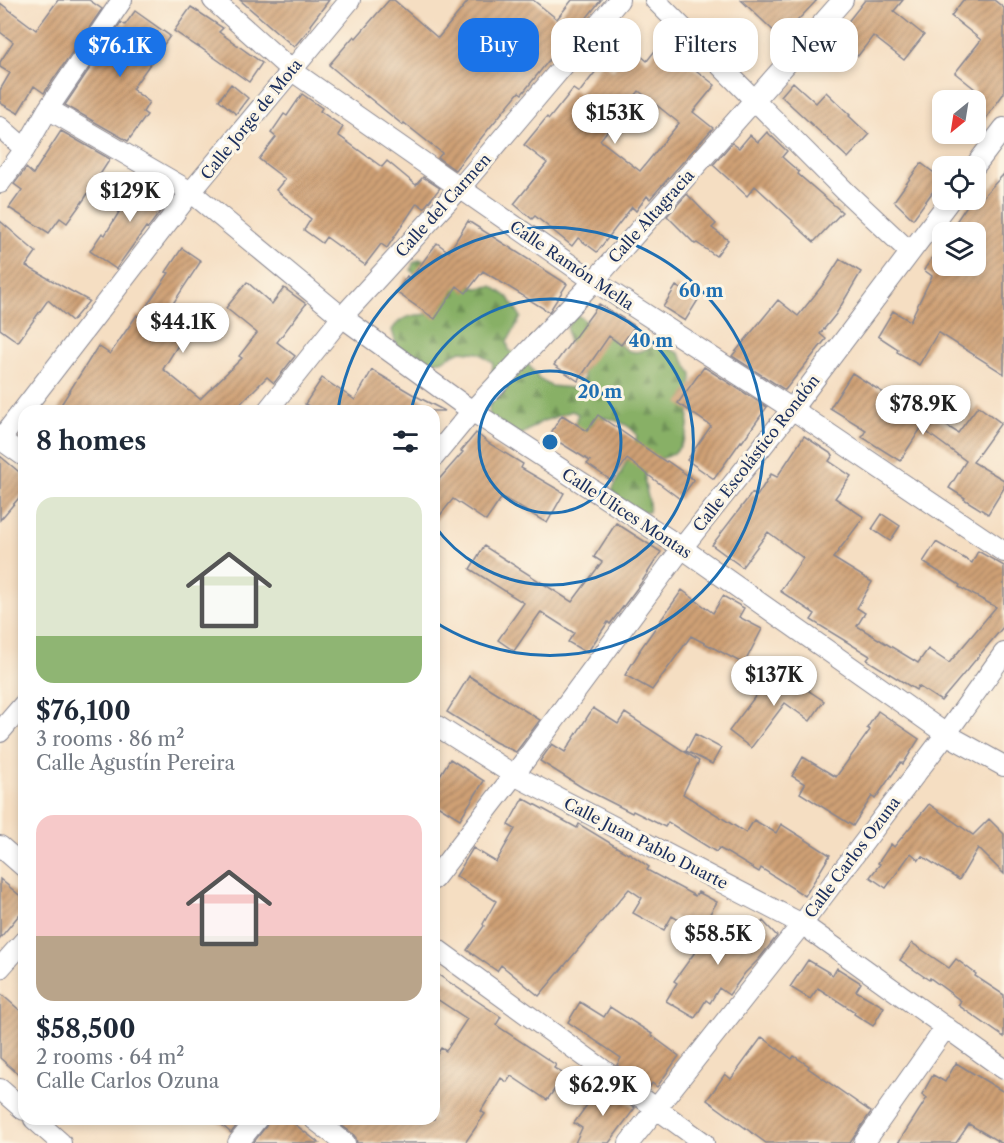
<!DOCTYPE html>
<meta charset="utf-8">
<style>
body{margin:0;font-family:"Libre Caslon Text",serif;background:#f2f2f3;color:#1f2937;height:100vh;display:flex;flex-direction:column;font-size:22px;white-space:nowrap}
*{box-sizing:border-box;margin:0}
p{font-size:20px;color:#747a83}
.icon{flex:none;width:33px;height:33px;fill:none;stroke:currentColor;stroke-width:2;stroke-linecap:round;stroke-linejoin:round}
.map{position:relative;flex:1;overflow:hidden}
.panel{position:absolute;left:18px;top:405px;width:422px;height:720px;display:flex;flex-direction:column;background:#fff;border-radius:18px;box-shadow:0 3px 9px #0003}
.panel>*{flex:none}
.guide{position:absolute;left:458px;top:18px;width:456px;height:54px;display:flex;gap:12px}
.needle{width:39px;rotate:210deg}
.fabs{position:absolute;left:932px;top:90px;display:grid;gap:12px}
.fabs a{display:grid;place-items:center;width:54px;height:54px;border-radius:12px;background:#fff;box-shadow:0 3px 9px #0003;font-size:30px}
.price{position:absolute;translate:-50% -51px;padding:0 14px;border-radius:21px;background:#fff;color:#222;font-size:20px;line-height:39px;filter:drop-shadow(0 2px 3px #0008)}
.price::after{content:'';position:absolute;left:50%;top:36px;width:18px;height:14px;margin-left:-9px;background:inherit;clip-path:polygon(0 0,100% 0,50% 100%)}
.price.selected{background:#1a73e8;color:#fff}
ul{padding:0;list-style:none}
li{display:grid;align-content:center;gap:12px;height:318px;padding:0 18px}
li span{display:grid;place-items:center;height:186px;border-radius:18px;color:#555}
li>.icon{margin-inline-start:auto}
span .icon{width:108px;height:108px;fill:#fffc;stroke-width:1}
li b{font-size:26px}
h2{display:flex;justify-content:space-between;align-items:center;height:72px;padding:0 18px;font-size:26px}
.pill{padding:0 21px;border-radius:18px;background:#fff;box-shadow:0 3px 9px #0003;font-size:21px;line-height:54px}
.pill.selected{background:#1a73e8;color:#fff}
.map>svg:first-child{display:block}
.forest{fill:url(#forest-firs);stroke:#527062;stroke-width:1.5}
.building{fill:url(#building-hatch);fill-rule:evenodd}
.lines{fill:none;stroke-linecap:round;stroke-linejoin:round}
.minor-casing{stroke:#888690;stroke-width:22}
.minor{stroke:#fff;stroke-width:20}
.ring{fill:none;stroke:#1f6fb2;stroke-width:3}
.labels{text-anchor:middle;stroke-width:6;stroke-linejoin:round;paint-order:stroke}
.street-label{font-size:16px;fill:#1b2f5e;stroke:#fcf5e5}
.centre{fill:#1f6fb2;stroke:#fcf5e5;stroke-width:3}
.ring-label{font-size:18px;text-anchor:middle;font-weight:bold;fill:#1f6fb2;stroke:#fcf5e5;stroke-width:6;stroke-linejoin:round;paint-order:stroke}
</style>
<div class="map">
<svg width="1004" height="1143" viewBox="0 0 1004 1143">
<defs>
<pattern id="forest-firs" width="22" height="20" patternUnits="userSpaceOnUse" patternTransform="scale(1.5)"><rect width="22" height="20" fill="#88b066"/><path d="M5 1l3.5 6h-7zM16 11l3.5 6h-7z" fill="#6e9057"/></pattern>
<pattern id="building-hatch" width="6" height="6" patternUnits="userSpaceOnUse" patternTransform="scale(1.5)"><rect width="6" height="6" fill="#cfa075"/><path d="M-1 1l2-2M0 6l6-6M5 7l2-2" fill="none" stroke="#a78363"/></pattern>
</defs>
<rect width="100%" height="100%" fill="#fcf5e5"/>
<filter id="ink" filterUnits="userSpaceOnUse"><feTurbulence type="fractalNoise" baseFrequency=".0167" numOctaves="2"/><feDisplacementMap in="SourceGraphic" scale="12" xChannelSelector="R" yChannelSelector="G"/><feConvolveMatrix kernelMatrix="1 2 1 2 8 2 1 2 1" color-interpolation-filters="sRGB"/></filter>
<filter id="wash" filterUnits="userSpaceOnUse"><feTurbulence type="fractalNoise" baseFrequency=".008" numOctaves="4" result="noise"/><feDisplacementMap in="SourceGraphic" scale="24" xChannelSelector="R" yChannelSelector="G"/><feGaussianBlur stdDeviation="1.35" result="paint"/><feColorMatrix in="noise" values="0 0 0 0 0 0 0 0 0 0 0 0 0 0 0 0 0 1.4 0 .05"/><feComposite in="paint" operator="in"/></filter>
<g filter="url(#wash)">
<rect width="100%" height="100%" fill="#f5dec2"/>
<path class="forest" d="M420,259L463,284L477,288L492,286L509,298L521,317L507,342L509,350L525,360L539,379L551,386L573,388L584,378L582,362L568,340L567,327L577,315L629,351L637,352L660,345L679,353L692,374L688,427C687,435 682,446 675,452C667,461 653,455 647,469C640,486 652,496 649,512L635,510L612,491L635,444L637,435C630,425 613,417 601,418L586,435L573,434L578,414L572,411L541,422L521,435L490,419L489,410L493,363L479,353L461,351L441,361L424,363L397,347L392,330C402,314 415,315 432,314L433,294L411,270L413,263Z"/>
<g id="blocks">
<path class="building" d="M58,0H89L102,9L44,93L34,86L18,113L0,103V90L10,73L0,67V62L13,42L0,32V3L36,30Z
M240,0H329L310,25L311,27L294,47Z
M389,0H394L438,38L469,0H533L557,19L572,0H601L555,57L553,55L522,94L519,92L455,170L438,158L442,153L404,123L403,125L367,96V97L329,65L354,36L356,38Z
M741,0H817L781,38Z
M865,0H903L894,11L924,35L904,60L873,36L858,56L835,38Z
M963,0H994L1004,8V93L975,134V89L955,73L981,40L951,16Z
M191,7L223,28L219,32L262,63L249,82L198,46V47L174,31Z
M135,11L170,36L132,89L149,102L143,112L147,115L128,141L65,105L121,22L125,25Z
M661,43L715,85L693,112L713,128L650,199L647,196L636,211L632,207L597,252L578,238L572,246L535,216L532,219L514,204L547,163L524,145L547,117L549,119L573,89L579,93L603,62L613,71L632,48L647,61ZM639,91L679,123L640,171L600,140Z
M793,82L816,103L826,92L850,115L849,116L869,135L848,158L781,96Z
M231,84L248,98L236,114L219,100Z
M302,94L322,108L320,111L343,127L338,135L382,167L387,161L416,185L423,177L440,188L424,208L417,203L387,248L381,244L365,265L326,237L322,243L304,230L311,219L276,190L285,179L259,159L276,137L271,133L284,114L287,116Z
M61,131L110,159L85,198L67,223L60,218L49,233L9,208L22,190L14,184L26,168L33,174Z
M767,132L787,151L782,157L799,172L798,174L842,212L814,242L792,222L793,221L755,186L747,196L713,165L732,143L739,148L750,135L758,142Z
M921,163L942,179L913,219L894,201Z
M1004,174V374L938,332L919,365L897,352L898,349L878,336L893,311L910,321L932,276L924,270L942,243V266H975V232H949L970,201L975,205Z
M140,178L171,197L148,228L146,227L116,269L90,251L102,233L105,235Z
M687,194L716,224L712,228L728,240L716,256L697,243L695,244L667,216Z
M0,221L36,252L26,266L89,301L72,321L48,300L18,342L0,329Z
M468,221L567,284L549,312L483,271L466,293L457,286L435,319L396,292L407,276L410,279L437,243L449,252Z
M182,248L201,261L172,305L193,320L178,341L180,342L163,369L200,399L242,358L239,356L257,333L226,308L247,282L272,304L284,288L306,304L277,342L295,356L274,383L267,377L233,411H57L98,346L110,354L137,315L139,317L169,273L166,272Z
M840,259L861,272L836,314L820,334L826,339L785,390L732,356L778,300L798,316L826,281Z
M676,286L698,300L685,321L663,307Z
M599,304L635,326L621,345L609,336L578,381L554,365Z
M704,367L767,407L742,442L741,441L714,479L687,460L711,426L678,403Z
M372,370L414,395L445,411H316L305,404L322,378L355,400Z
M852,373L901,404L904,399L958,433L978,406L1001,423L973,462L1004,480V488L988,514L964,499L965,498L949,488L966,461L921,428L900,461L862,437L866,430L830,408Z
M562,415L587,431L598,415L666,462L667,461L694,480L680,499L627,459L612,481L587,464L590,461L549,436Z
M476,433L490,444L523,464L521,468L564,493L547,523L502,497L486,521L453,499L434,523V485L463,452L461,451Z
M804,436L833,455L829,461L851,476L835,498L864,517L833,558L872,582L857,608L865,613L857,626L918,663L928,649L949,663L996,607L959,587L960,585L923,562L936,542L972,563L978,551L1004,566V626L941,701L918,686L916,690L867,660L870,656L811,620L815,614L780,591L803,558L768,532L742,567L712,545L752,493L757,496L771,474L777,477Z
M0,456L24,476V492L0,520Z
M882,514L900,526L890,541L872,529Z
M616,523L661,552L641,583L610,624L608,622L587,653L568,642L574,633L541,612L540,613L514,651L498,640L524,603L470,569L484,546L572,602L602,562L594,557Z
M682,590L713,613L723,596L744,608L739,617L762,629L744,664L691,636L652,690L625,675L640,651H639Z
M776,669L824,701L810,721L785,703L751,748L729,731Z
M469,676L540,720L516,752L495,742L447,712Z
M593,708L618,724L625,713L699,761L683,794L746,833L754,820L776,833L781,824L830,855L805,896L761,868L759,872L719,848L716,852L668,822L665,827L633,811L632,813L583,788L540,761L552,744L565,752Z
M878,711L919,739L903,764L901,762L875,799L872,796L853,826L800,793L805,784L792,776L803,757L836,777L870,730L867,728Z
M695,734L721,748L712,764L686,751Z
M450,759L484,781L460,819L434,803V785Z
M523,798L577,828L579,824L628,854L629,853L649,867L647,870L695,896L698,892L717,902L699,932L672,916L664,930L633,913L642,898L629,889L539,996L501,965L497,971L467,950L484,926L483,924L496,901L456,876L473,848L496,862L515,829L508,825Z
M929,804L973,835L989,819L1004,834V874L978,848L959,880L922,856L919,860L911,853L886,888L870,877L880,864L878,863L891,844L894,847Z
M0,879L24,899V909L0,938Z
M763,921L777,936L759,959L745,973L729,995L719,988L710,1003L706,1000L695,1018L666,1001L677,983L674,981L716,923L745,939Z
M912,943L949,968L956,959L976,974L975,976L1004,995V1037L958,1005L961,1001L930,978L929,980L900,960Z
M808,960L833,975L837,968L861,983L856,991L884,1007L873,1026L854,1014L855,1012L818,988L810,999L790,987Z
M434,972L501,1017L496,1025L556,1065L554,1068L565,1075L547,1100L511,1076L507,1082L501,1078L481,1111L485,1114L465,1143H357L356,1138L353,1134L341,1125L346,1119H434V1059L441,1048L446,1051L467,1019L434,997Z
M0,993L24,1014V1079L0,1058Z
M580,1002L604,1017L610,1007L652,1034L651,1035L679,1056L657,1087L652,1083L649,1088L617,1065L621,1058L568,1022Z
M762,1037L792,1059L794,1056L809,1066L808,1068L871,1112L850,1143H766L707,1100L725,1074L731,1079Z
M956,1063L1004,1092V1143H1001L969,1124L956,1143H898L927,1098L922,1094L933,1075L945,1082Z
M602,1084L635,1108L609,1143H575L582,1128L574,1123Z
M215,1119H242L231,1133Z
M269,1119H288L319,1143H253L266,1126Z"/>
</g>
</g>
<g filter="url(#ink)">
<use href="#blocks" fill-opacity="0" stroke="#888690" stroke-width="1.5"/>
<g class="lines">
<defs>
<path id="minor" d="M213,0L291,70L460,188L594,281L792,409L1004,552
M655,0L845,191L910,252
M48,109L191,192L342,317L472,411L682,548L946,734L1004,766
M0,127L25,149
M975,166L1004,128
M0,183L25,149L48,109L122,0
M267,411L342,317L460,188L619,0
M0,439L24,456
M0,440L191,192L350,0
M434,457L472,411L594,281L843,0
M434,724L514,775L802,924L1004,1069
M0,732L24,704
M0,846L24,867
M434,879L514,775L682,548L792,409L950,200
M434,947L704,1143
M0,968L24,941
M0,1089L24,1110
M34,1119L61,1143
M314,1119L345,1143
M238,1143L257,1119
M629,1143L802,924L946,734L1004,653
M864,1143L946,1027"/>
</defs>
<use href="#minor" class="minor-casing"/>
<use href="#minor" class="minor"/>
</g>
</g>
<g class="ring">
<circle cx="550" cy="442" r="71"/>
<path d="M411 410A143 143 0 1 1 434 525"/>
<path d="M338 410A214 214 0 1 1 435 622"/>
</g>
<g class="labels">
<g class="street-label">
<text transform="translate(251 119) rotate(-51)" y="6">Calle Jorge de Mota</text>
<text transform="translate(443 205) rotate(-48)" y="6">Calle del Carmen</text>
<text transform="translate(651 216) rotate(-48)" y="6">Calle Altagracia</text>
<text transform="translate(572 265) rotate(34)" y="6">Calle Ramón Mella</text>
<text transform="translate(756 453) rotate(-52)" y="6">Calle Escolástico Rondón</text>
<text transform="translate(627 513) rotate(33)" y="6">Calle Ulices Montas</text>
<text transform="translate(646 843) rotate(27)" y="6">Calle Juan Pablo Duarte</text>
<text transform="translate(852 857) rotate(-53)" y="6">Calle Carlos Ozuna</text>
</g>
</g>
<circle cx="550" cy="442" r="9" class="centre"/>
<g class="ring-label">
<text x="701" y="297">60 m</text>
<text x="651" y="347">40 m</text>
<text x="600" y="398">20 m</text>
</g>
</svg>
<div class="fabs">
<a><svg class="needle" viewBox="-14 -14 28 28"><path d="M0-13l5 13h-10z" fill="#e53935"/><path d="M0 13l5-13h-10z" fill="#747a83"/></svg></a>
<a><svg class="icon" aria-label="locate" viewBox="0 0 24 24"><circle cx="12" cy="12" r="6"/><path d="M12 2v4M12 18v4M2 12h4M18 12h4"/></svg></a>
<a><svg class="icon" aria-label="layers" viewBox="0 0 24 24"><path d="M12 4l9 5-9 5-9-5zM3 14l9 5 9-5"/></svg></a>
</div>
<b class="price selected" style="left:120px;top:78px">$76.1K</b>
<b class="price" style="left:615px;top:145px">$153K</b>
<b class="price" style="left:130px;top:223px">$129K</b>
<b class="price" style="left:183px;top:354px">$44.1K</b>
<b class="price" style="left:923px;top:436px">$78.9K</b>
<b class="price" style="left:774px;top:707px">$137K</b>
<b class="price" style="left:718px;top:966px">$58.5K</b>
<b class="price" style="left:603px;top:1117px">$62.9K</b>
<div class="guide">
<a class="pill selected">Buy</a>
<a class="pill">Rent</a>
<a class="pill">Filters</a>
<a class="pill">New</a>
</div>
<section class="panel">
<h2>8 homes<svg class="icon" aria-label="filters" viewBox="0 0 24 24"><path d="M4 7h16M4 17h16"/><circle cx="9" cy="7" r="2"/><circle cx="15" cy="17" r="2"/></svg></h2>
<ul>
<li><span style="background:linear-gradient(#dfe7d0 75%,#8fb573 0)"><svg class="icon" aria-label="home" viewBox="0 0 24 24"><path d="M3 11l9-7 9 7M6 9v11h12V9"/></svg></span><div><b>$76,100</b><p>3 rooms · 86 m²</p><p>Calle Agustín Pereira</p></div></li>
<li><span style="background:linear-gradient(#f6c9c9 65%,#b9a48a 0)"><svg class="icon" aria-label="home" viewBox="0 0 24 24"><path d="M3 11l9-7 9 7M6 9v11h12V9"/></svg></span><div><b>$58,500</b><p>2 rooms · 64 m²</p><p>Calle Carlos Ozuna</p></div></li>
</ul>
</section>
</div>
